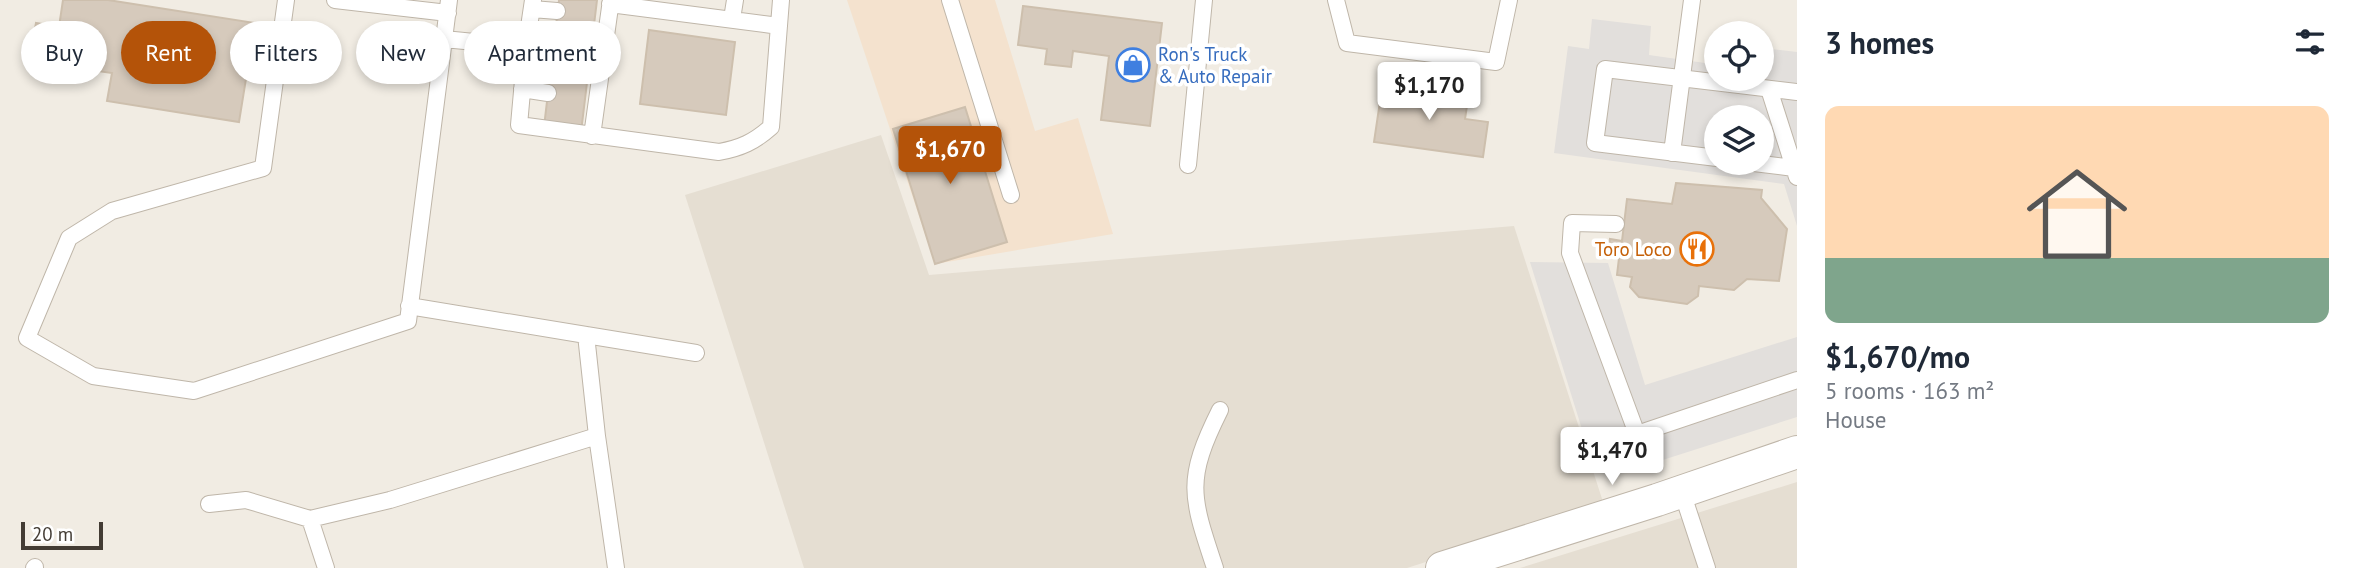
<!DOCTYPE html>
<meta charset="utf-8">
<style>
body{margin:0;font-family:"PT Sans",sans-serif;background:#f6f6f7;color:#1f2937;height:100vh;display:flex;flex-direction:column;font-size:26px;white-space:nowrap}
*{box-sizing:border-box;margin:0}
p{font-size:23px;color:#747a83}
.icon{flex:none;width:38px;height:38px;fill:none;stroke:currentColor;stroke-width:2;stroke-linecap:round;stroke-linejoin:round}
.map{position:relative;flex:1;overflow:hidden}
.drawer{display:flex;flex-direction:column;background:#fff;width:560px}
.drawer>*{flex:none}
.hud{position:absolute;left:21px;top:21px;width:665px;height:63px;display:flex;gap:14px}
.tools{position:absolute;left:1704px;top:21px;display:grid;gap:14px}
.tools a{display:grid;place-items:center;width:70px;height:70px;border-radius:50%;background:#fff;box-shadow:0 4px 10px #0003;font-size:35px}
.scale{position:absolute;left:21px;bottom:18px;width:82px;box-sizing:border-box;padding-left:7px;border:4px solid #433c34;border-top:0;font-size:19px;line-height:24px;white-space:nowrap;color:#433c34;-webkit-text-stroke:5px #fff;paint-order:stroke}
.price{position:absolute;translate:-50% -60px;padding:0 16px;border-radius:7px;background:#fff;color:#222;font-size:23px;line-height:46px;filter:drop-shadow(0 2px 4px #0008)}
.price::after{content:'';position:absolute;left:50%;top:42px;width:21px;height:16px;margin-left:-10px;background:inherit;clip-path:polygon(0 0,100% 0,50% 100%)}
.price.current{background:#b45309;color:#fff}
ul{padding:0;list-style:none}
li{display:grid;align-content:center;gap:14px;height:371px;padding:0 28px}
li+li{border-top:2px solid #e0e1e3}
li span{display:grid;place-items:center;height:217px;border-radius:14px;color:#555}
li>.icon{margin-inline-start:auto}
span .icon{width:126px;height:126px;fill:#fffc;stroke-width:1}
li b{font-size:30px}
h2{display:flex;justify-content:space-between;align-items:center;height:84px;padding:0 28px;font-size:30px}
.chip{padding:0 24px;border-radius:32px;background:#fff;box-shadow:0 4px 10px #0003;font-size:24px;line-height:63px}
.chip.current{background:#b45309;color:#fff}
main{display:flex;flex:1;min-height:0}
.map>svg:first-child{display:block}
.residential{fill:#e5ded2}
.commercial{fill:#f4e2ce}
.parking{fill:#e2dfdc;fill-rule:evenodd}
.building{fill:#d6cabc;stroke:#cdbfad;stroke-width:2}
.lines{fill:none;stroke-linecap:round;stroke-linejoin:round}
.lane-casing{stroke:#bfb6a9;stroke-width:18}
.street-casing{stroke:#bfb6a9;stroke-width:34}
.lane{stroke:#fff;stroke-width:16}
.street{stroke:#fff;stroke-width:32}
.labels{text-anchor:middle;stroke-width:7;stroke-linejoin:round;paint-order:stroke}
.shop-label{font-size:19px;fill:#366cbe;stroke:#fff;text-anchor:start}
.food-label{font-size:19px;fill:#c56008;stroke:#fff;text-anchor:end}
</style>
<main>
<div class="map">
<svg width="1797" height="568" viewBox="0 0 1797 568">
<rect width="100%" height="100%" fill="#f1ece3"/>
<path class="residential" d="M881,135L929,275L1514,226L1604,505L1407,568H804L685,195Z
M1797,482V568H1520Z"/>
<path class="commercial" d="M847,0H995L1035,131L1078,118L1113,234L935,264Z"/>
<path class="parking" d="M1592,19L1651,26L1649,55L1712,64L1717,43V79H1762V48L1797,52V226L1784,184L1554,153L1568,46L1589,49ZM1717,117H1762V163H1717Z
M1530,262L1608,263L1645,385L1797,337V417L1622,473L1613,448L1590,455Z"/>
<path class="building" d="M63,0H108L255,23L239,122L107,101L112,73L49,64L53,37L34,34L36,23L59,27Z
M559,0H597L581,132L544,127Z
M1023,6L1162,23L1150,126L1101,120L1109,56L1073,51L1071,67L1045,64L1047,49L1018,45Z
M649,30L735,42L726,115L640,104Z
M1394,86L1446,93L1449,96L1468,99L1465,119L1488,122L1483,157L1374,142L1382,88L1389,89Z
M965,107L1007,242L935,264L893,129Z
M1676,183L1762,190L1761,198L1787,229L1779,281L1747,279L1734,290L1699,286L1698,296L1687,304L1639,297L1630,287L1632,277L1617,275L1619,258L1608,257L1610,239L1622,241L1627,199L1672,204Z"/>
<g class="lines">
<defs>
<path id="lane" d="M286,0L263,168L112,211L69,238L27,338L93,376L194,391L408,321L449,0
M335,0L448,13
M950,0L1011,195
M1336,0L1347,43L1496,62L1509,0
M610,4L779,26
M532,9L557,11
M732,19L735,0
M444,39L526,47L533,0
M553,50L526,47L519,125L719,152C741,148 754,142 771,127L781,0
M522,89L548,93
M1769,89L1797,177
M592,136L611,0
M1672,153L1692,0
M1717,158L1595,143L1605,69L1797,92
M1754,163L1794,168
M1188,165L1204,0
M1616,224L1572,223L1570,253L1637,434L1797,380
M586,335L696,353
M597,436L616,568
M1682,492L1707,568
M209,504L246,500L310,519L390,500L597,436L586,335L409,306
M310,519L326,568
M34,568L35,567
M1215,568C1191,496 1185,480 1220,410"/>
<path id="street" d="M1442,568L1657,500L1797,452"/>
</defs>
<use href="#lane" class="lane-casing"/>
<use href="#street" class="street-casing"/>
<use href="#lane" class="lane"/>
<use href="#street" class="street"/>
</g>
<defs>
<symbol id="shop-ring" viewBox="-11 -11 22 22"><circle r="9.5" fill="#fff" stroke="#3f7fe0" stroke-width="1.5"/><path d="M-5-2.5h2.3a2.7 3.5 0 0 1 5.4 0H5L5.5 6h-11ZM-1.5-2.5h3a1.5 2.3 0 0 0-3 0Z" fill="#3f7fe0"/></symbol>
<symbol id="restaurant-ring" viewBox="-11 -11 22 22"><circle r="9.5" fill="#fff" stroke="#e8710a" stroke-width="1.5"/><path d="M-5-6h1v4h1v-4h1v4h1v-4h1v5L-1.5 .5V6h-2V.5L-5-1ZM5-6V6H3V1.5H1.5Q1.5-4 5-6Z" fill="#e8710a"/></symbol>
</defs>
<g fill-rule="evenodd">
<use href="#shop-ring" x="1114" y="46" width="38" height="38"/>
<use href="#restaurant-ring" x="1678" y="230" width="38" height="38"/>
</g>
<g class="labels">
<g class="shop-label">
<text x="1158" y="61">Ron's Truck<tspan x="1158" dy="22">&amp; Auto Repair</tspan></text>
</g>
<g class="food-label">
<text x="1672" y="256">Toro Loco</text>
</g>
</g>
</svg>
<div class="tools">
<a><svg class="icon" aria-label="locate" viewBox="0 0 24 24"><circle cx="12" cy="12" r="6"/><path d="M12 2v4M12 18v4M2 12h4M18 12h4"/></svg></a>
<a><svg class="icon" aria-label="layers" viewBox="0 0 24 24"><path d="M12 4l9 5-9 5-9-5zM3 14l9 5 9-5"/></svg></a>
</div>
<div class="scale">20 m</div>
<b class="price" style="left:1429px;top:122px">$1,170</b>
<b class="price current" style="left:950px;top:186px">$1,670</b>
<b class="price" style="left:1612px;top:487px">$1,470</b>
<div class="hud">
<a class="chip">Buy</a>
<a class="chip current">Rent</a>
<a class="chip">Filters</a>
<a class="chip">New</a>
<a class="chip">Apartment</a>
</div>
</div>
<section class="drawer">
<h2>3 homes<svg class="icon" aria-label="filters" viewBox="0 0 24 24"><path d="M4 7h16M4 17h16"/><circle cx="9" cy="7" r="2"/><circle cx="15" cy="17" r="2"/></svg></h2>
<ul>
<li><span style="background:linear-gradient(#ffd9b3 70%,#7fa58c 0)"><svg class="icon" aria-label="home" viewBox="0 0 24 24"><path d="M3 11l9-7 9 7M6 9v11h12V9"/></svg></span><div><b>$1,670/mo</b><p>5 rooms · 163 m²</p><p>House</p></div></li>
</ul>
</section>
</main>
